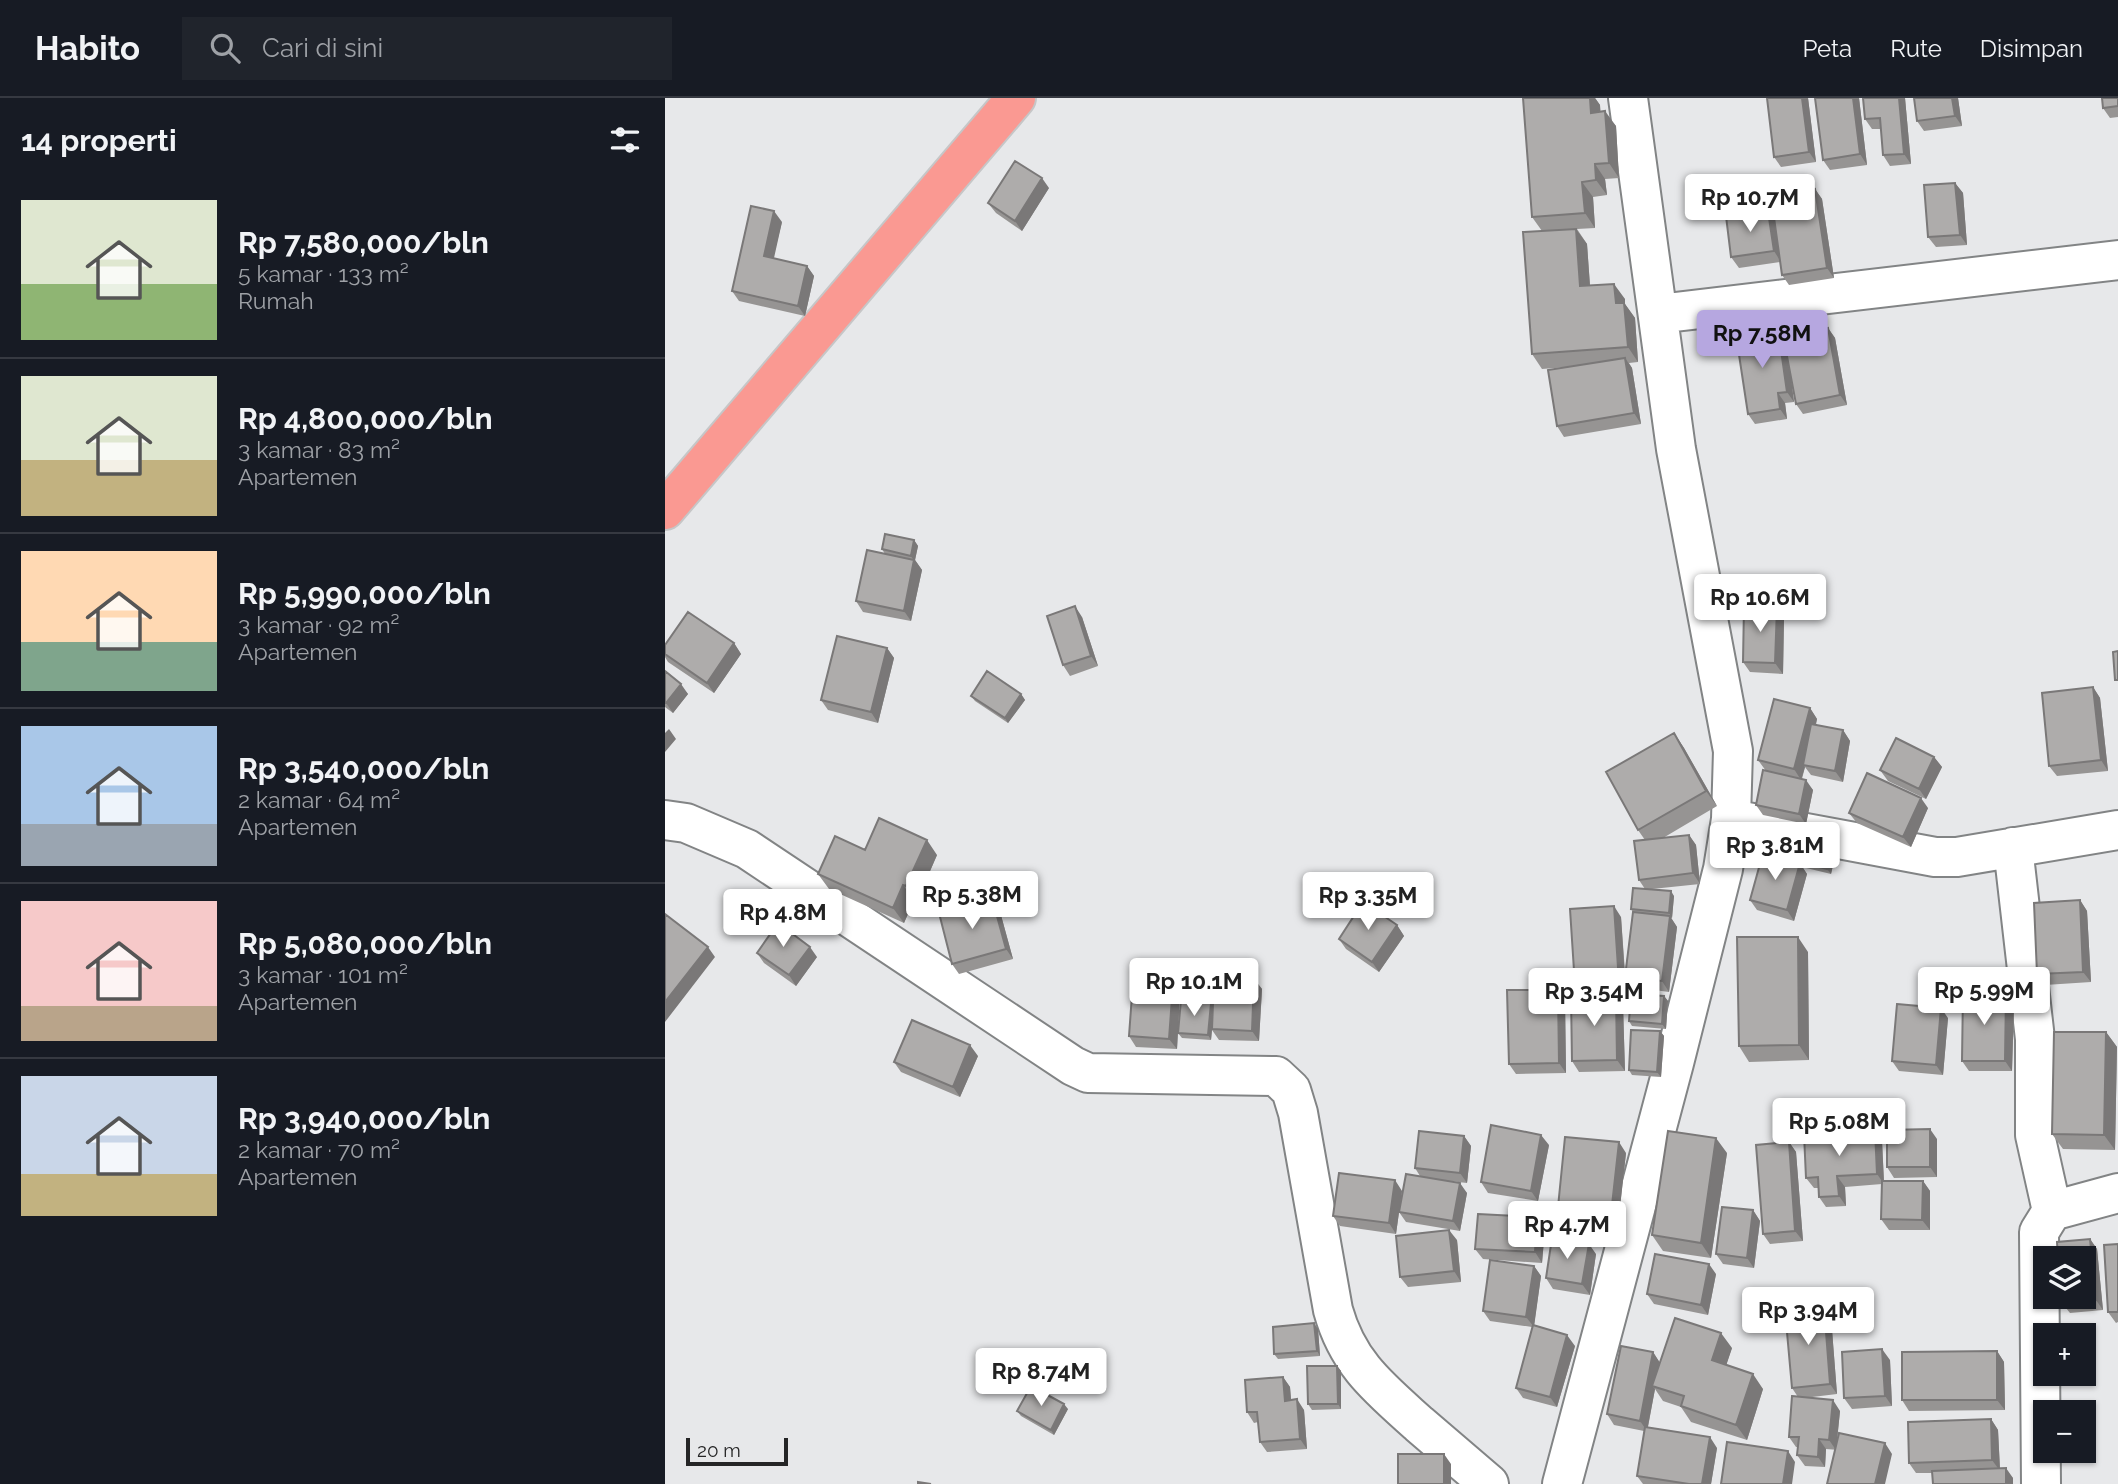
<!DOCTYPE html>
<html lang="id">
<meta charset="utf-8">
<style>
body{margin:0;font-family:Raleway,sans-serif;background:#20242c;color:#f1f3f6;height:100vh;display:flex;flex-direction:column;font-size:26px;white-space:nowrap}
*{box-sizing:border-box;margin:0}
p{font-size:23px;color:#9ea1a6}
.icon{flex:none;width:38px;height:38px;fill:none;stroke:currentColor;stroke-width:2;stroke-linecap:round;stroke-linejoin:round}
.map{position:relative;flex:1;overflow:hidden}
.details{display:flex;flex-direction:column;background:#171b24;width:665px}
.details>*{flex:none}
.fabs{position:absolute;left:1368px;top:1148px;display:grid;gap:14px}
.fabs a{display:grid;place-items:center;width:63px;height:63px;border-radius:0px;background:#171b24;box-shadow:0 2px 5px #0004;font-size:35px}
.scale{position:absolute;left:21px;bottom:18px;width:102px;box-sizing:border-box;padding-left:7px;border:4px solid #252526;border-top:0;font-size:19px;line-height:24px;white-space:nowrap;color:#252526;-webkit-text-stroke:5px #e7e8ea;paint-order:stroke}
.price{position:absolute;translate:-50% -60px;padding:0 16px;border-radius:7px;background:#fff;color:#222;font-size:23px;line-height:46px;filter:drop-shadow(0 2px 4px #0008)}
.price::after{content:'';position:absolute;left:50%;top:42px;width:21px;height:16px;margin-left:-10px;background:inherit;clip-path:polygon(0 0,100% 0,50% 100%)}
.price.selected{background:#b6a7e0;color:#111}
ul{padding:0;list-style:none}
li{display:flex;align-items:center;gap:21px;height:175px;padding:0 21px}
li+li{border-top:2px solid #363941}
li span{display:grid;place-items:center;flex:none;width:196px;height:140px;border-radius:0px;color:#555}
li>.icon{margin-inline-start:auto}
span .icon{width:84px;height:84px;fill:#fffc;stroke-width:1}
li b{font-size:30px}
h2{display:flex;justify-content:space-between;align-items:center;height:84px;padding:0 21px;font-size:30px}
header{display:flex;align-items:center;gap:42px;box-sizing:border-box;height:98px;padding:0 35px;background:#171b24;border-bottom:2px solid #363941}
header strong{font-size:33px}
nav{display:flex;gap:38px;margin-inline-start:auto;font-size:24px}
.search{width:490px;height:63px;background:#20242c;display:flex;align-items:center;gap:18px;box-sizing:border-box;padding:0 24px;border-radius:0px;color:#9ea1a6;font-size:26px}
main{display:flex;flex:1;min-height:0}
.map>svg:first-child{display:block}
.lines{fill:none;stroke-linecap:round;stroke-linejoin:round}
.street-casing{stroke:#828485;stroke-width:42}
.highway-casing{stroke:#c6c6c7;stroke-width:42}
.street{stroke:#fff;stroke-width:38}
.highway{stroke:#fa9992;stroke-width:38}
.wall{fill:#969493}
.shaded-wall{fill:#7a7878}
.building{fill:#aeacab;stroke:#7a7878;stroke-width:2}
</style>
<header>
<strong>Habito</strong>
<div class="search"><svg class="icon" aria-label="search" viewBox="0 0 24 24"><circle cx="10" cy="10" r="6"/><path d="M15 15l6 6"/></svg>Cari di sini</div>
<nav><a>Peta</a><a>Rute</a><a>Disimpan</a></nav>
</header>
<main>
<section class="details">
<h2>14 properti<svg class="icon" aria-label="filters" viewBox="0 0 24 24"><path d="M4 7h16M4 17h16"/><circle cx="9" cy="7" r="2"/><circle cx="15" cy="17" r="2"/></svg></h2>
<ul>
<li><span style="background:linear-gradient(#dfe7d0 60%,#8fb573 0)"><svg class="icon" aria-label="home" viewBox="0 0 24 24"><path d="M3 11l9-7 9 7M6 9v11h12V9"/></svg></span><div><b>Rp 7,580,000/bln</b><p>5 kamar · 133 m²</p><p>Rumah</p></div></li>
<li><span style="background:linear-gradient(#dfe7d0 60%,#c2b280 0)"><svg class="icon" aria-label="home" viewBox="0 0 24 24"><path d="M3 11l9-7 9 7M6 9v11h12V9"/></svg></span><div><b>Rp 4,800,000/bln</b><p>3 kamar · 83 m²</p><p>Apartemen</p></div></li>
<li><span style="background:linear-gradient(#ffd9b3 65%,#7fa58c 0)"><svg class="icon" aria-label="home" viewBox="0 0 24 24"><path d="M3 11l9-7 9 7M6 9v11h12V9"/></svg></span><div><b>Rp 5,990,000/bln</b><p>3 kamar · 92 m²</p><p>Apartemen</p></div></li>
<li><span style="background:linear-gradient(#a9c7e8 70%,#9aa5b1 0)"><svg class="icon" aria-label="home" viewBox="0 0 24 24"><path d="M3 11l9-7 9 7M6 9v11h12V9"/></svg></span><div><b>Rp 3,540,000/bln</b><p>2 kamar · 64 m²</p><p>Apartemen</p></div></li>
<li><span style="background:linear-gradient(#f6c9c9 75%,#b9a48a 0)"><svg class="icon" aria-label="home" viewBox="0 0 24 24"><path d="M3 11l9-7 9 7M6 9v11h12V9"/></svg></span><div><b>Rp 5,080,000/bln</b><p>3 kamar · 101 m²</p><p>Apartemen</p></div></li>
<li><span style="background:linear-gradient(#c9d6e8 70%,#c2b280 0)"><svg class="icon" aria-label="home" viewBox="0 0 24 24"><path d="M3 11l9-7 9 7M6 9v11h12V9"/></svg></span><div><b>Rp 3,940,000/bln</b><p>2 kamar · 70 m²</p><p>Apartemen</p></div></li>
</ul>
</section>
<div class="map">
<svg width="1453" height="1386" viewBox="0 0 1453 1386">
<rect width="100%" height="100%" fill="#e7e8ea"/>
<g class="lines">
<defs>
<path id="street" d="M993,216L1453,162
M1066,721L1270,759H1292L1453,732
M0,722L21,725L82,751L408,968L423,975L611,978L626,992L633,1015L668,1212C683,1266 714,1290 754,1326C777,1346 801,1366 824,1386
M1348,749L1370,941V1037L1387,1113
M897,1386L1009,965L1058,771L1066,721L1068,653L1011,351L963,0
M1376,1386L1374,1134L1387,1113L1453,1095"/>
<path id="highway" d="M0,412L351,0"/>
</defs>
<use href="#street" class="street-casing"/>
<use href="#highway" class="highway-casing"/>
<use href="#street" class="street"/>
<use href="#highway" class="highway"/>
</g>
<path class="wall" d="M858,0H930L935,7V14L951,28L954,80L940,81L942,97L928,99L930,130L912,131L922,146L925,187L960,201V206L970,220L973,264L964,265L967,270L976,326L899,339L892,328L903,269L877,271L867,256L877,133L867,119Z
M1143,0L1151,64L1116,69L1109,59Z
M1150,0H1194L1202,67L1165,72L1158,62Z
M1240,0L1246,66L1225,68L1218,57L1216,31H1207L1200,21Z
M1293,0L1297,28L1259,33L1252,23Z
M1453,0V19L1445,20L1438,10Z
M1290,85L1298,95L1302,147L1271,149L1263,139Z
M384,90L357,133L331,115L323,105Z
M1150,91L1157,101L1169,180L1124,187L1117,177L1115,164L1074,170L1066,159L1109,121Z
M117,124L108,160L142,168L149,178L140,218L74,203L67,193Z
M1163,230L1170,240L1182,307L1138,316L1131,306L1125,272L1129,304L1120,305L1122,321L1090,326L1083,316L1118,238Z
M249,442L253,448L250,462L257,472L246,523L198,514L191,503L220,456L217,451Z
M1112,509L1119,520L1118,576L1085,574L1078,564Z
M417,519L433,568L405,578L398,567Z
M69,545L76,556L49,595L3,564L0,559V547Z
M222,550L229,560L213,625L163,612L156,602Z
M0,573L23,596L8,615L0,609Z
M1428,589L1435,600L1443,673L1392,678L1384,668Z
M356,596L360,602L343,625L310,603L306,598Z
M1145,610L1152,621L1151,627L1178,632L1185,643L1178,684L1146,677L1140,669L1137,681L1148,692L1141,726L1098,717L1091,707L1101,673L1093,662Z
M1009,635L1019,650L1052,708L998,740L1024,737L1031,747L1035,786L987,791L1009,798L1007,820H1006L1012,829L1004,894L967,889L960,880L961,895L940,897L951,896L958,907L960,973L914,974L907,963L917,897L910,888L956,819L960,874L968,814L966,811L980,791L974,782L980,742L973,732Z
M1269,659L1277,669L1261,701L1223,683L1215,672Z
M1263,710L1246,749L1192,725L1184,715Z
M1168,749L1171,754L1166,776L1137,769L1142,776L1129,823L1092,812L1085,802L1118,761Z
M200,752L272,757L252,803L249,802L239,825L164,791L153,776Z
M1415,802L1422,813L1426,884L1380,887L1372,876Z
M334,810L348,861L294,876L287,866Z
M732,827L739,838L714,874L681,851L674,841Z
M1143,854L1144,962L1084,964L1074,948Z
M92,855L152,859L131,888L99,865Z
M589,881L597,891L594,943L554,942L547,932L546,942L517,940L513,935L546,905L548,908Z
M893,892L900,902L901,975L851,976L844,966Z
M1341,895L1349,906L1347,973H1304L1297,963Z
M515,896L512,951L471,949L464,938Z
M999,898L1003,903L1001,931L967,928L964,923Z
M1283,920L1278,977L1234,973L1227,963Z
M995,933L999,938L996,979L967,977L964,972Z
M1441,934L1452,949L1450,1052L1398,1051L1387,1036Z
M313,958L295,999L236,974L229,964Z
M799,1038L806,1048L802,1085L785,1083L802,1095L795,1133L741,1124L734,1114L731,1136L675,1128L668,1118L737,1093L734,1112L755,1078L750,1070Z
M1272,1041V1079L1229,1080L1222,1069Z
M1217,1043L1219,1083H1258L1265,1093V1132H1224L1216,1121L1217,1086L1180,1089L1181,1108L1161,1109L1154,1099V1090H1149L1141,1080Z
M1124,1044L1131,1054L1138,1143L1105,1146L1098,1136Z
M884,1047L873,1103L823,1095L816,1084Z
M961,1055L951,1145L898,1139L891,1129Z
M1062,1055L1046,1160L998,1153L987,1137Z
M1088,1112L1095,1123L1089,1170L1058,1166L1051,1156Z
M880,1130L877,1165L818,1161L810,1151Z
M1425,1141L1432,1151L1438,1212L1405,1215L1397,1205Z
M792,1142L796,1184L743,1189L735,1179Z
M1453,1146V1224L1451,1225L1443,1214Z
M931,1156L925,1197L888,1191L881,1180Z
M869,1168L876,1178L869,1227L910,1248L892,1309L858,1300L851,1290L867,1229L825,1223L818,1213Z
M1051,1176L1043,1217L989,1206L982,1196Z
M1159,1208L1166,1219L1172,1296L1139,1300L1175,1313L1172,1343L1227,1356L1161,1351L1160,1369L1140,1368L1132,1357L1133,1349H1131L1124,1339L1133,1299L1127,1290Z
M653,1231L655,1258L613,1261L609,1256Z
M1067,1250L1061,1267L1098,1291L1082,1342L1026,1324L1016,1309L998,1303L990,1291L983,1329L1052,1350L1046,1386H978L972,1378L979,1333L949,1327L942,1316L988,1254L995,1265Z
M1332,1253L1339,1264L1340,1312L1244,1313L1237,1302Z
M1225,1262L1227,1308L1187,1311L1179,1300Z
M672,1268L676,1273V1311L647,1312L643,1306Z
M618,1279L625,1289L626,1302L639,1312L642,1351L602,1354L595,1344L593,1324L589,1325L582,1314Z
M403,1311L389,1337L356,1318L352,1313Z
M1326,1321L1333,1332L1335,1370L1348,1380V1386H1268L1267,1375H1251L1244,1365Z"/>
<path class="shaded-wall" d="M925,0H930L935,7L937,30L926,15Z
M1137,0H1143L1151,64L1144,54Z
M1188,0H1194L1202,67L1195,56Z
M1234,0H1240L1246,66L1239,56Z
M1287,0H1293L1297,28L1290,18Z
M940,13L951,28L954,80L944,65Z
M930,66L940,81L942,97L931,82Z
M377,80L384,90L357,133L350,123Z
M917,84L928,99L930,130L920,115Z
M1290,85L1298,95L1302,147L1295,137Z
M1150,91L1157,101L1169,180L1162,170Z
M109,113L117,124L107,169L99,158Z
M1103,113L1110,123L1116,164L1109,153Z
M911,131L922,146L926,203L915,188Z
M142,168L149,178L140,218L133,208Z
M949,186L960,201V206L970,220L973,264L963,249L951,205Z
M1163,230L1170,240L1182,307L1175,297Z
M1113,231L1121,241L1129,304L1122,294Z
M960,260L967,270L976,326L969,315Z
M1113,295L1120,305L1122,321L1115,311Z
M249,442L253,448L250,462L257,472L246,523L239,513L249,463L246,458Z
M410,508L417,519L433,568L426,558Z
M1112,509L1119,520L1118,576L1110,565Z
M69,545L76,556L49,595L42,585Z
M222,550L229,560L213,625L206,614Z
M16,586L23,596L8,615L1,605Z
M1428,589L1435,600L1443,673L1436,662Z
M356,596L360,602L343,625L340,620Z
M1145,610L1152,621L1140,667H1138L1140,669L1136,682L1129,671Z
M4,631L11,641L0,654V635Z
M1178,632L1185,643L1178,684L1170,673Z
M1009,635L1019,650L1052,708L1041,693Z
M1269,659L1277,669L1261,701L1254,691Z
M1141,682L1148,692L1141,726L1134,716Z
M1256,700L1263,710L1246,749L1238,739Z
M1024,737L1031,747L1035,786L1028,775Z
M262,742L272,757L252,803L241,788Z
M1168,749L1171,754L1166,776L1162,771Z
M1135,765L1142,776L1129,823L1122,812Z
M238,787L249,802L239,825L228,810Z
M1006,793L1009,798L1007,820L1004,815Z
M327,800L334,810L348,861L341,851Z
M1415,802L1422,813L1426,884L1418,874Z
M949,808L956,819L961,895L954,885Z
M1005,818L1012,829L1004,894L997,883Z
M732,827L739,838L714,874L707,864Z
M1133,839L1143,854L1144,962L1134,947Z
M43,849L50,859L0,924V904Z
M145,849L152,859L131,888L124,877Z
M589,881L597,891L594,943L587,933Z
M508,886L515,896L512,951L504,941Z
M893,892L900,902L901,975L894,965Z
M1341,895L1349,906L1347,973L1340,963Z
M951,896L958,907L960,973L952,962Z
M999,898L1003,903L1001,931L997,926Z
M546,905L549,910L546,942L543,937Z
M1276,910L1283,920L1278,977L1271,967Z
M995,933L999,938L996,979L992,974Z
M1441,934L1452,949L1450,1052L1439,1037Z
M305,947L313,958L295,999L288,989Z
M1265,1031L1272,1041V1079L1265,1069Z
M1210,1032L1217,1043L1219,1086L1212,1076Z
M876,1037L884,1047L873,1103L866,1093Z
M799,1038L806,1048L802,1085L795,1075Z
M1051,1040L1062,1055L1046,1160L1036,1145Z
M954,1044L961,1055L951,1145L944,1134Z
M1124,1044L1131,1054L1138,1143L1130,1133Z
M1172,1078L1180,1089L1181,1108L1174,1098Z
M730,1082L737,1093L731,1136L724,1125Z
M1258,1083L1265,1093V1132L1257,1122Z
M795,1085L802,1095L795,1133L788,1123Z
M1088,1112L1095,1123L1089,1170L1082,1160Z
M872,1119L880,1130L877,1165L870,1154Z
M784,1132L792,1142L796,1184L789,1173Z
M1425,1141L1432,1151L1438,1212L1431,1202Z
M924,1146L931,1156L925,1197L917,1186Z
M1044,1166L1051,1176L1043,1217L1036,1207Z
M869,1168L876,1178L869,1229L861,1219Z
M1159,1208L1166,1219L1172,1296L1165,1286Z
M649,1225L653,1231L655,1258L652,1253Z
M1056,1235L1067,1250L1058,1277L1047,1262Z
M902,1237L910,1248L892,1309L885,1299Z
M1217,1251L1225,1262L1227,1308L1220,1298Z
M1332,1253L1339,1264L1340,1312L1332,1302Z
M988,1254L995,1265L987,1288L990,1291L982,1333L975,1323Z
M672,1268L676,1273V1311L673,1306Z
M1088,1276L1098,1291L1082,1342L1071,1327Z
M618,1279L625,1289L627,1313L620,1303Z
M632,1301L639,1312L642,1351L635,1341Z
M1168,1302L1175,1313L1171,1352L1164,1342Z
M399,1306L403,1311L389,1337L386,1332Z
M1326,1321L1333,1332L1335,1373L1327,1362Z
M1045,1339L1052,1350L1046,1386H1037Z
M1154,1341L1161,1351L1160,1369L1153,1359Z
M1220,1345L1227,1356L1220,1386H1210Z
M1123,1353L1130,1364L1127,1386H1118Z
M779,1356L786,1366V1386H779Z
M1341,1370L1348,1380V1386H1341Z"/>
<path class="building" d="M858,0H925L926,15L940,13L944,65L930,66L931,82L917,84L920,115L867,119Z
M1102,0H1137L1144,54L1109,59Z
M1150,0H1188L1195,56L1158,62Z
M1198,0H1234L1239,56L1218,57L1215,20L1200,21Z
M1249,0H1287L1290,18L1252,23Z
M1437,0H1453V8L1438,10Z
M350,63L377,80L350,123L323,105Z
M1290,85L1295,137L1263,139L1259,87Z
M1150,91L1162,170L1117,177L1106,98Z
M86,108L109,113L99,158L142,168L133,208L67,193Z
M1103,113L1109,153L1066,159L1061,118Z
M911,131L915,188L949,186L951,205H959L963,249L867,256L858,134Z
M1163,230L1175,297L1131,306L1118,237Z
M1113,231L1122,294L1113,295L1115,311L1083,316L1071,237Z
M960,260L969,315L892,328L883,272Z
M220,436L249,442L246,458L217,451Z
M202,452L249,462L239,513L191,503Z
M410,508L426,558L398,567L382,518Z
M1079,508L1112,509L1110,565L1078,564Z
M23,514L69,545L42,585L0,556V547Z
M172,538L222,550L206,614L156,602Z
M1453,553V582H1450L1448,554Z
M0,573L16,586L1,605H0Z
M322,573L356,596L340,620L306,598Z
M1428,589L1436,662L1384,668L1377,595Z
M1109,601L1145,610L1129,671L1093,662Z
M1146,626L1178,632L1170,673L1138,667Z
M1009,635L1041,693L973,732L941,674Z
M1231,640L1269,659L1254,691L1215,672Z
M1098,672L1141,682L1134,716L1091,707Z
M1202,675L1256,700L1238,739L1184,715Z
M214,720L262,742L241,788L238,787L228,810L153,776L170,738L200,752Z
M1024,737L1028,775L974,782L969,743Z
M1124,737L1168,749L1162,771L1118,760Z
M1098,755L1135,765L1122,812L1085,802Z
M968,790L1006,793L1004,815L966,811Z
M327,800L341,851L287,866L274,815Z
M1415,802L1418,874L1372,876L1369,805Z
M698,804L732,827L707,864L674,841Z
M949,808L954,885L910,888L905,811Z
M968,814L1005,818L997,883L960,879Z
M0,816L43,849L0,904Z
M113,825L145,849L124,877L92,855Z
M1072,839H1133L1134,947L1074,948Z
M549,879L589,881L587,933L547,931Z
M468,883L508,886L504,941L464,938Z
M842,892H893L894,965L844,966Z
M1298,894L1341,895L1340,963H1297Z
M951,896L952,962L907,963L906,898Z
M966,896L999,898L997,926L964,923Z
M516,902L546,905L543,937L513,935Z
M1232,906L1276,910L1271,967L1227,963Z
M247,922L305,947L288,989L229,964Z
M966,932L995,933L992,974L964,972Z
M1389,934H1441L1439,1037L1387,1036Z
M826,1027L876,1037L866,1093L816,1084Z
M1265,1031V1069H1222V1032Z
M1210,1032L1212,1076L1172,1078L1174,1098L1154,1099L1153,1079L1141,1080L1139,1036Z
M754,1033L799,1038L795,1075L750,1070Z
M1003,1033L1051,1040L1036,1145L987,1137Z
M900,1039L954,1044L944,1134L891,1129Z
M1124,1044L1130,1133L1098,1136L1091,1047Z
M674,1075L730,1082L724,1125L668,1118Z
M741,1076L795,1085L788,1123L734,1114Z
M1217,1083H1258L1257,1122L1216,1121Z
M1057,1109L1088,1112L1082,1160L1051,1156Z
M813,1116L872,1119L870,1154L810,1151Z
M784,1132L789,1173L735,1179L731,1138Z
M887,1140L924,1146L917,1186L881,1180Z
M1425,1141L1431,1202L1397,1205V1199H1419V1160H1393L1392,1144Z
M1453,1146V1214H1443L1439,1147Z
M990,1156L1044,1166L1036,1207L982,1196Z
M825,1162L869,1168L861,1219L818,1213Z
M1159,1208L1165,1286L1127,1290L1120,1212Z
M1010,1220L1056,1235L1047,1262L1088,1276L1071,1327L1016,1308L1019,1298L987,1288Z
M649,1225L652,1253L609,1256L608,1229Z
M868,1227L902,1237L885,1299L851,1290Z
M956,1248L988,1254L975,1323L942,1316Z
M1217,1251L1220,1298L1179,1300L1177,1254Z
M1332,1253V1302H1237V1254Z
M642,1268H672L673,1306H643Z
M618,1279L620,1303L632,1301L635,1341L595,1344L592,1314H582L580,1282Z
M366,1288L399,1306L386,1332L352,1313Z
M1127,1298L1168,1302L1164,1342L1154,1341L1153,1359L1132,1357L1134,1339H1124Z
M1326,1321L1327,1362L1244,1365L1243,1324Z
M980,1329L1045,1339L1037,1386H1024L972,1378Z
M1174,1335L1220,1345L1210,1386H1162Z
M1062,1344L1123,1353L1118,1386H1056Z
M733,1356H779V1386H733Z
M1341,1370V1386H1268L1267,1373Z
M253,1384L266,1386H253Z"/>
</svg>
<div class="fabs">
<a><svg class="icon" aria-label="layers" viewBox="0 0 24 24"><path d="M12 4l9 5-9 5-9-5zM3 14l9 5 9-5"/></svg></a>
<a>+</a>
<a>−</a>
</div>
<div class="scale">20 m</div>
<b class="price" style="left:1085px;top:136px">Rp 10.7M</b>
<b class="price selected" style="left:1097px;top:272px">Rp 7.58M</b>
<b class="price" style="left:1095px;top:536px">Rp 10.6M</b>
<b class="price" style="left:1110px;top:784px">Rp 3.81M</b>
<b class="price" style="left:307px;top:833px">Rp 5.38M</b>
<b class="price" style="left:703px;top:834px">Rp 3.35M</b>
<b class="price" style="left:118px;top:851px">Rp 4.8M</b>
<b class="price" style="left:529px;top:920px">Rp 10.1M</b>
<b class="price" style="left:1319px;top:929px">Rp 5.99M</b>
<b class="price" style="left:929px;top:930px">Rp 3.54M</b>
<b class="price" style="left:1174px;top:1060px">Rp 5.08M</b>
<b class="price" style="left:902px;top:1163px">Rp 4.7M</b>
<b class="price" style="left:1143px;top:1249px">Rp 3.94M</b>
<b class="price" style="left:376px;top:1310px">Rp 8.74M</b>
</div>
</main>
